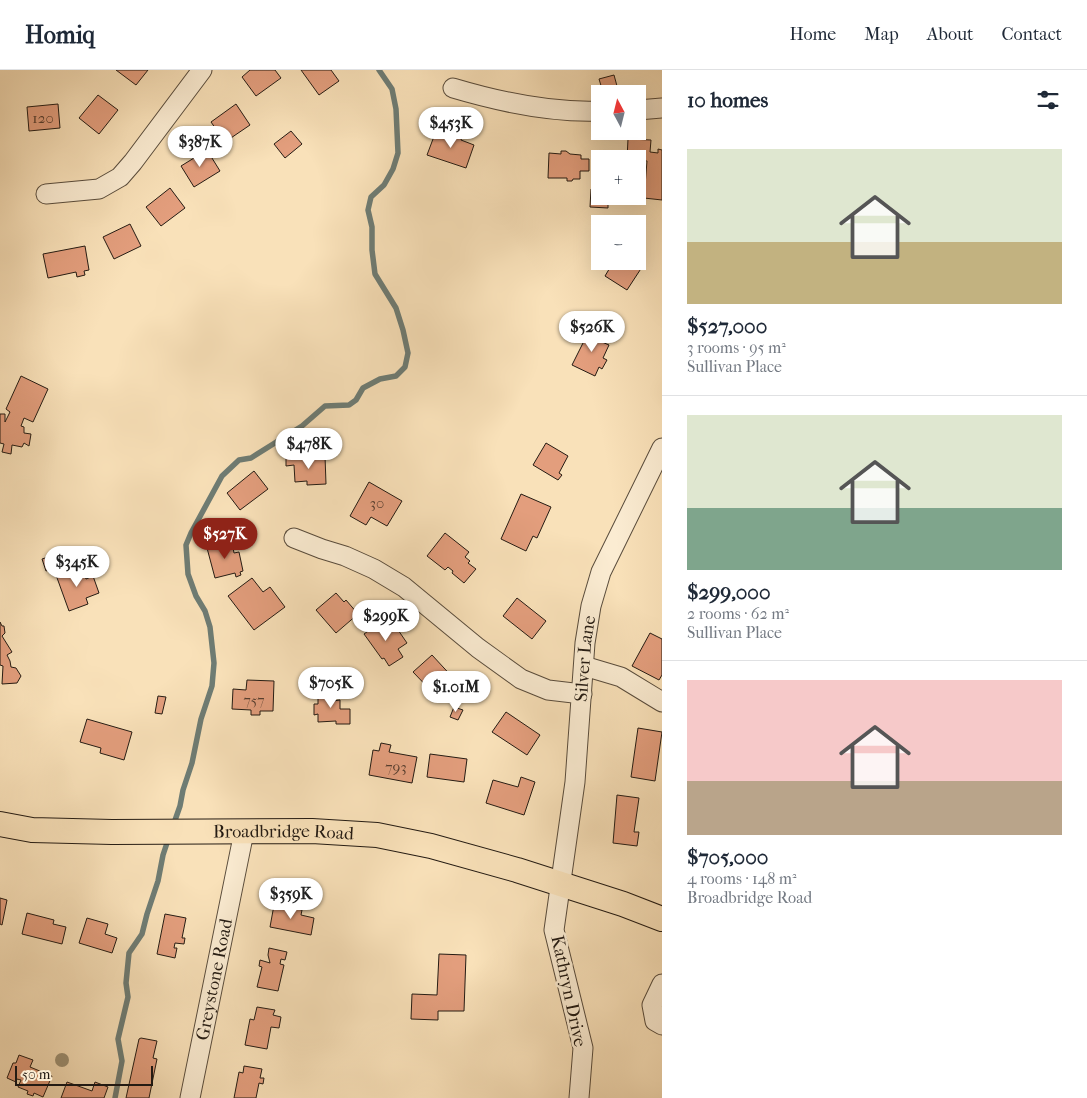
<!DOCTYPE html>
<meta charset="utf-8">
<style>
body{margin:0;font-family:"IM FELL French Canon",serif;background:#f6f6f7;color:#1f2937;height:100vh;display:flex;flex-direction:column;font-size:19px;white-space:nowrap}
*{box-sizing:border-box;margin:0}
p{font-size:16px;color:#747a83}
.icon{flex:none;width:28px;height:28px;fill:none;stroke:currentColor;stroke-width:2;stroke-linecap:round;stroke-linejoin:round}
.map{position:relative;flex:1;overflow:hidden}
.sheet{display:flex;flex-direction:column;background:#fff;width:425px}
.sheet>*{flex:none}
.needle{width:32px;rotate:353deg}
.tools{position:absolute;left:591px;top:15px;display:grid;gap:10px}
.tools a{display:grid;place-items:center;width:55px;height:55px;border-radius:0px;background:#fff;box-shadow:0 5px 20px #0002;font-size:25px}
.scale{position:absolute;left:15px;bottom:12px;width:138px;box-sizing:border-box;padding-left:5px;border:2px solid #241b13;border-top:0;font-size:14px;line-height:18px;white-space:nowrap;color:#241b13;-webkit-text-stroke:4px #fbecd2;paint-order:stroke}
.price{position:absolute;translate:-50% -42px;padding:0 11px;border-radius:18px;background:#fff;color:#222;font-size:16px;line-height:32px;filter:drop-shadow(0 1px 2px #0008)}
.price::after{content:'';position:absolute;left:50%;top:30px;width:15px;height:11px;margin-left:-8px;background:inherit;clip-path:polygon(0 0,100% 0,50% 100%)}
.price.current{background:#8f2418;color:#fff}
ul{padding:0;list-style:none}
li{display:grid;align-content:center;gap:10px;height:265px;padding:0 25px}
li+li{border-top:1px solid #e0e1e3}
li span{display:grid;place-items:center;height:155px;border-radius:0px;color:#555}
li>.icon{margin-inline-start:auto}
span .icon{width:90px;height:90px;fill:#fffc;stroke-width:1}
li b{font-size:21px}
h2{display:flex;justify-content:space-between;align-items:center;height:60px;padding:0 25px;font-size:21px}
header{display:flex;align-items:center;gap:30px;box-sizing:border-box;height:70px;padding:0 25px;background:#fff;border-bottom:1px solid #e0e1e3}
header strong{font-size:24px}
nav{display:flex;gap:28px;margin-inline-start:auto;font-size:18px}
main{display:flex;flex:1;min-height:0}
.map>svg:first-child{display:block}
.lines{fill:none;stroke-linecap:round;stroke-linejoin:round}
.stream{stroke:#6e7c74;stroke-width:5.5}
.building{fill:#e39e7d;stroke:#241b13}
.minor-casing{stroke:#594c3c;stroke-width:21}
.major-casing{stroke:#241b13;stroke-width:26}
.minor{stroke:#fbecd2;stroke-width:19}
.major{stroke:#f9e1b9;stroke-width:24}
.tree{fill:#9d9073}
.labels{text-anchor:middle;stroke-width:5;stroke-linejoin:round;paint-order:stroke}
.number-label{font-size:15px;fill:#543c2e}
.street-label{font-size:18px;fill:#241b13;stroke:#fbecd2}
</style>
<header>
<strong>Homiq</strong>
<nav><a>Home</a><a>Map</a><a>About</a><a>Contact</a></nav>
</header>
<main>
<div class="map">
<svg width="662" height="1028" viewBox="0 0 662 1028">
<rect width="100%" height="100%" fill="#f9e1b9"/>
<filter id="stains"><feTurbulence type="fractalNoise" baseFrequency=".004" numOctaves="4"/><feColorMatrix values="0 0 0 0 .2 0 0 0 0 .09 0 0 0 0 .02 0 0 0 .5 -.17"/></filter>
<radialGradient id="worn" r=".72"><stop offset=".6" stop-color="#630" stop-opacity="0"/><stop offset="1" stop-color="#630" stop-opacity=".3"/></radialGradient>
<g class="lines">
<path class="stream" d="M173,756L180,736L183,720L192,693L201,649L212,616L214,593L210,557L205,541L196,526L188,504L186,475L191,463L222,406L239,390L251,388L302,356L325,336L349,335L356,330L363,318L380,309L396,306L405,297L408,283L403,260L396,238L375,204L372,180V157L368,140L371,127L384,115L393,99L398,83L396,39L392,19L379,0
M115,1028L122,991L118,969L128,927L126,913L129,883L142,864L147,844L158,811L163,785L169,767"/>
</g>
<path class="building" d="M116,0H148L136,15Z
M250,0H275L281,8L256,26L242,7Z
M301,0H331L339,11L319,25Z
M614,5L617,16L602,19L599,9Z
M98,25L118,40L99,64L79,48Z
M58,34L60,58L29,61L27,37Z
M236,34L250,55L225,72L211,52Z
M291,61L302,74L285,88L274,74Z
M436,61L452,67L453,64L462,67L461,70L474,75L466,98L427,85Z
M628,69L651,70L650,82L658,83V79L662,80V130L644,128L647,91L627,89Z
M207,80L220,101L194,117L181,96Z
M561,81H566L570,84L581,85V89H589V101H580V109H573L572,111H567V108H548L549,83L561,84Z
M170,118L185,138L161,156L146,137Z
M591,119H600V126H608V138L590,137Z
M130,154L141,176L114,189L103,167Z
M85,176L89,200L84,201L85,205L77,207L76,202L48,208L43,184Z
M638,190L644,194L627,220L605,206L614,191H638Z
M591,257L606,265L602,272L609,275L603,288L607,290L602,299L599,297L595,306L572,295Z
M21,306L48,319L33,352L24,348L21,356L24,357V363L31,364L29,376L24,373L22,377L12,375L11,384L2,382L4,374L0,373V344H5V352L10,342L6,339Z
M546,373L568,386L559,403L562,405L558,410L533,395Z
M325,386L326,414L307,415V411L295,412L294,395L286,396V388Z
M254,401L268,419L240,440L227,423Z
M369,412L402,431L387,456L371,447L366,455L350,446Z
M521,424L551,437L537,468L533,466L526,481L501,469Z
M445,463L469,482L465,487L470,491L468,493L476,499L464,513L452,503L453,501L448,497L445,500L427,486Z
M232,472L234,483L239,482L243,501L240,502L241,505L236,507L235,503L215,508L207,478Z
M61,483L65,495L46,501L42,489Z
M81,496L86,509L93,506L99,523L86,528L88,534L69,541L56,505Z
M252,508L263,522L270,517L285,537L254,560L228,526Z
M336,523L344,532L346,530L358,544L336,563L316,540Z
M517,528L546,551L532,569L503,546Z
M384,550L387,551L392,559L396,557L407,573L398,579L403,587L389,596L384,588L382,589L364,564Z
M0,552L2,556H4L5,563L2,566L12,582L7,585L10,591L11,597L16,598L21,606L17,613L2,614L3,596L0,595Z
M650,563L662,569V605L659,610L632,596Z
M432,585L456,611L438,628L413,602Z
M247,610L274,611L273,641H260V645H251V640L232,639L233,619L246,620Z
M318,620H333V631L340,630V639H350V654H336V651L318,652V644L314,645V634H318Z
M158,626L166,627L162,644L155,643Z
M454,637L463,640L458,650L450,647Z
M506,642L540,665L527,685L492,662Z
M87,649L132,662L124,690L100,683L101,678L80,672Z
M638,658L662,662L655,711L631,707Z
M381,673L391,675L389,682L417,687L412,713L369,705L373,680L379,681Z
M430,684L467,689L464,712L427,707Z
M521,707L535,712L524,745L486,733L493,710L518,717Z
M617,725L639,728L634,762H639L637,776L613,773Z
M0,828L7,830L2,855L0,854Z
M274,835L302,840L301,845L314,848L311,865L270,857Z
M27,843L54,850L53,854L66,857L62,874L22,864Z
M165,844L186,848L182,868H185L184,874L175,873L174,878H177L175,888L157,884Z
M87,848L108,854L105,864L117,868L112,883L79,873Z
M269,878L287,882L285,890L281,889L280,894L284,895L278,921L257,917L262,897L259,896L260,890L270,893L268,885Z
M439,884L466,885L464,941H438V950L411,949L412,924L437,925Z
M257,937L275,940L273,945L281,947L279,958L271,957L267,979L245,975L250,949L254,950Z
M141,968L157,971L153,988L157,989L149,1028H126L139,969Z
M19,985L33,990L30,997L52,1006L43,1027L34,1023L33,1026L27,1024L28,1021L18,1017L21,1010L17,1009L16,1012L7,1008L13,993H16Z
M244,996L262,999L260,1008H264L263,1014L259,1013L256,1028H234L239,1002L243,1003Z
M67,1012L92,1021L95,1012L108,1017L104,1028H61Z"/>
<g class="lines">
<defs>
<g id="minor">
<path d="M453,18C500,32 550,43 600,41"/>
<path d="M638,40L662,38"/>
<path d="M46,124L99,119L120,107L133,92L202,0"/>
<path d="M294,468L322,479L345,486L374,499L404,517L478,578L521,609L548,620L582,624"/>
<path d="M584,596L621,607L662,632"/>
<path d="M662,914L652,935L655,951L662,955"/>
<path id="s1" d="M190,1028L244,762"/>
<path id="s2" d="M579,1028L583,978L554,860L575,712L585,573L591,536L601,502L662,378"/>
</g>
<g id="major">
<path id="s3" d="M0,754L32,760L112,762L312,761L377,765L431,776L517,800L623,834L662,849"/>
</g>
</defs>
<use href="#minor" class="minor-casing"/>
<use href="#major" class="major-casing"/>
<use href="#minor" class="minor"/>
<use href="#major" class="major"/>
</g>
<circle class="tree" cx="62" cy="990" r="7"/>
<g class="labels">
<g class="number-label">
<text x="43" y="53">120</text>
<text x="377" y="438">30</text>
<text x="254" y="635">757</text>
<text x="396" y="702">793</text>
</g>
<g class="street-label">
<text dy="6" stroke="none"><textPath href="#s2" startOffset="445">Silver Lane</textPath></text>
<text dy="6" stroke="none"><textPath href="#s3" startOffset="284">Broadbridge Road</textPath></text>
<text dy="6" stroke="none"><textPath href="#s1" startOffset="121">Greystone Road</textPath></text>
<text transform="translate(569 921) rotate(78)" y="6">Kathryn Drive</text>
</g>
</g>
<rect width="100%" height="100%" filter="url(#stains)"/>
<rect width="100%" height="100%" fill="url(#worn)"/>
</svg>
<div class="tools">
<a><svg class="needle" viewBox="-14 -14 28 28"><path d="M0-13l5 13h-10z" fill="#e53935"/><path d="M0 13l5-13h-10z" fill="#747a83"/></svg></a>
<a>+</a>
<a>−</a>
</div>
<div class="scale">50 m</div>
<b class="price" style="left:451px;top:79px">$453K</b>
<b class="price" style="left:200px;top:98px">$387K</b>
<b class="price" style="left:592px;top:283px">$526K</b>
<b class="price" style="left:309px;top:400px">$478K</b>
<b class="price current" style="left:225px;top:490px">$527K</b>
<b class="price" style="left:77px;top:518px">$345K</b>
<b class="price" style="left:386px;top:572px">$299K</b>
<b class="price" style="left:331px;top:639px">$705K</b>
<b class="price" style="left:456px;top:643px">$1.01M</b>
<b class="price" style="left:291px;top:850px">$359K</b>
</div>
<section class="sheet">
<h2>10 homes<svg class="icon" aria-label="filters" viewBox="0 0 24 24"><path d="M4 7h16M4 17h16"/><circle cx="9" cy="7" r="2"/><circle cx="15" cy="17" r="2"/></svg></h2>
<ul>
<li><span style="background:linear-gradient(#dfe7d0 60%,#c2b280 0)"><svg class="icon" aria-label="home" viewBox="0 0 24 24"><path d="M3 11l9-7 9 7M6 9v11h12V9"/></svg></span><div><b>$527,000</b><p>3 rooms · 95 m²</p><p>Sullivan Place</p></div></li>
<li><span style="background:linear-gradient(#dfe7d0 60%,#7fa58c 0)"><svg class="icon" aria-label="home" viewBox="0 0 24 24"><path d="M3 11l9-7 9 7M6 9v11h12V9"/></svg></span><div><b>$299,000</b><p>2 rooms · 62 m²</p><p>Sullivan Place</p></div></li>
<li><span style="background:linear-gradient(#f6c9c9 65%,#b9a48a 0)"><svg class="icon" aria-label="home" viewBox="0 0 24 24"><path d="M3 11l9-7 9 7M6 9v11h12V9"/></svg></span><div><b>$705,000</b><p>4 rooms · 148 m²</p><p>Broadbridge Road</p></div></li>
</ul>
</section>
</main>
